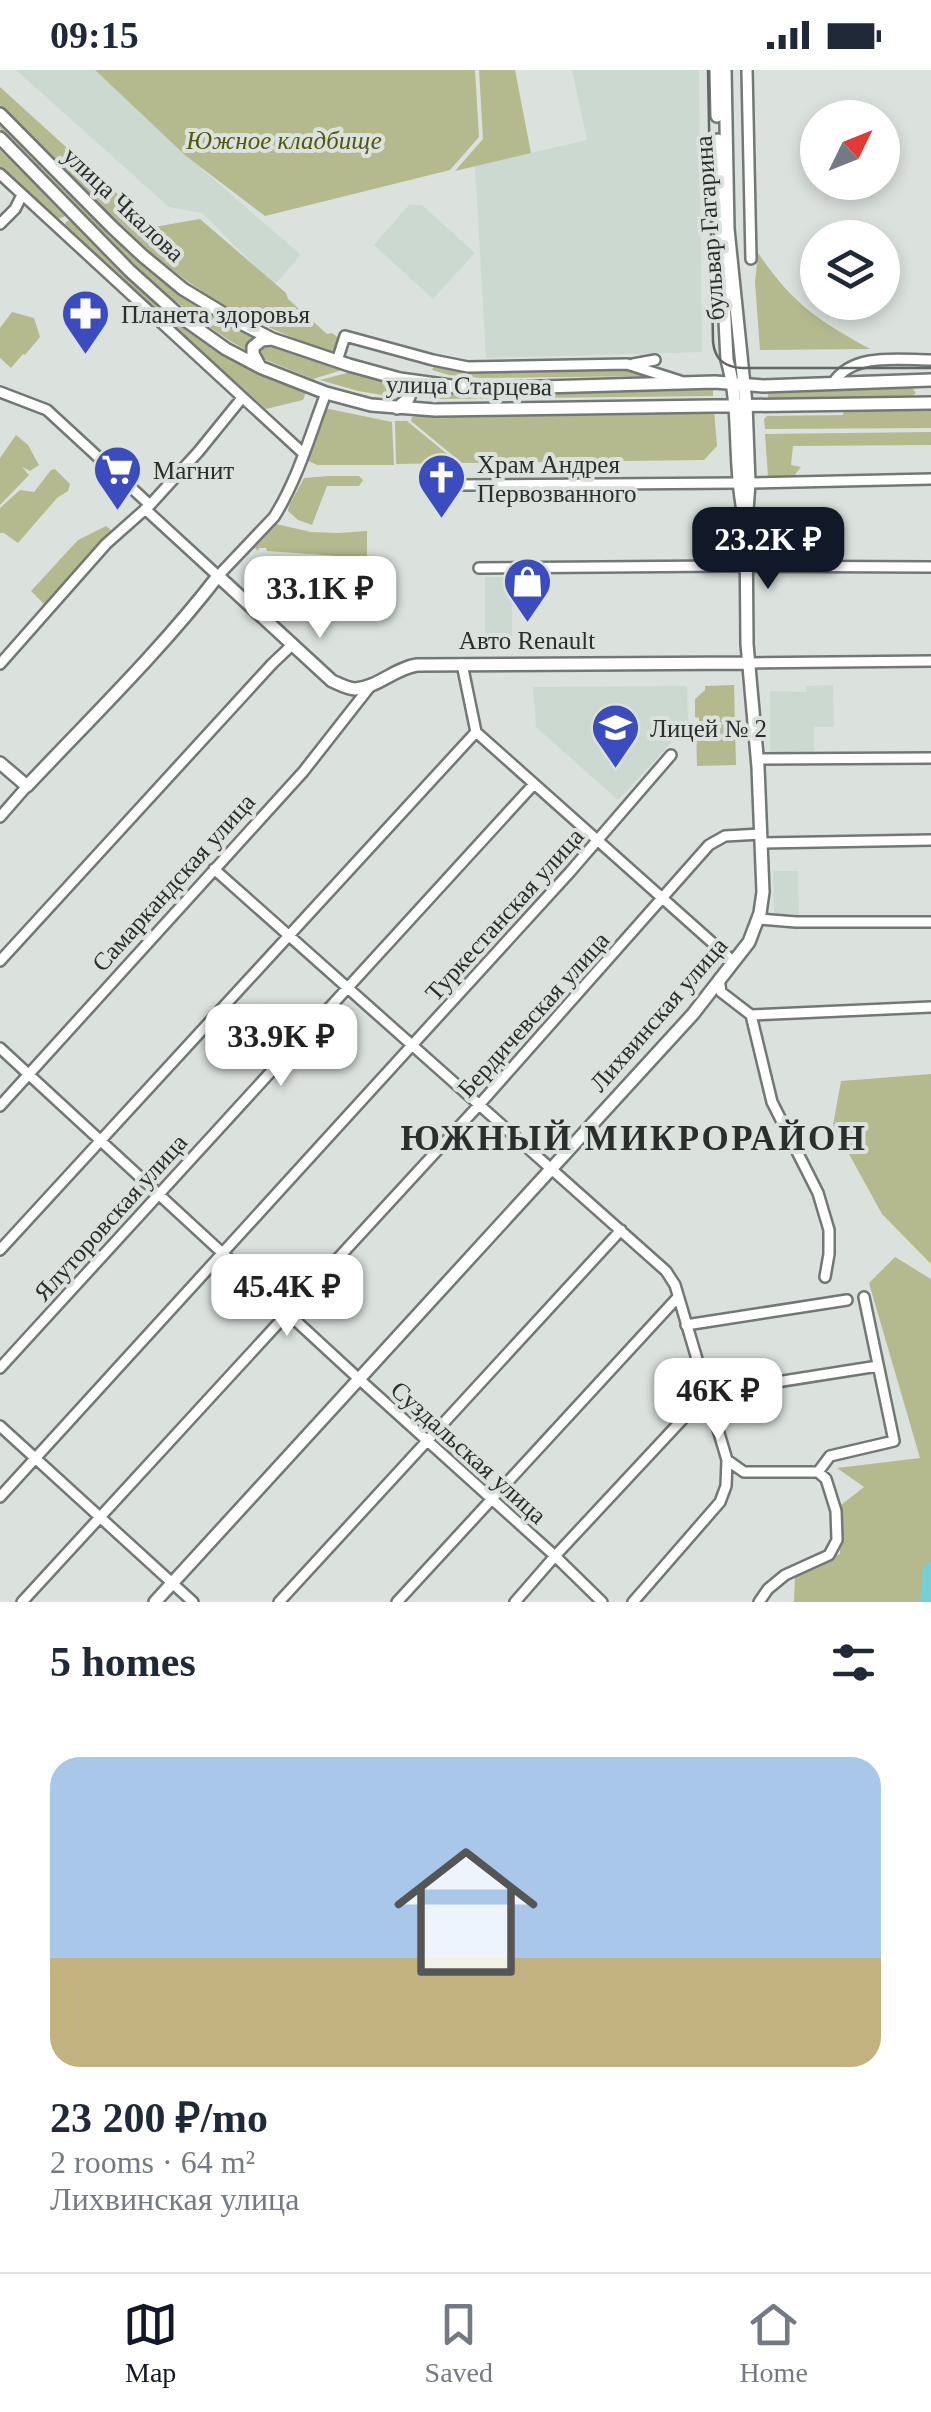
<!DOCTYPE html>
<meta charset="utf-8">
<style>
body{margin:0;font-family:"Times New Roman",serif;background:#f2f2f3;color:#1f2937;height:100vh;display:flex;flex-direction:column;font-size:38px;white-space:nowrap}
*{box-sizing:border-box;margin:0}
p{font-size:32px;color:#747a83}
.icon{flex:none;width:55px;height:55px;fill:none;stroke:currentColor;stroke-width:2;stroke-linecap:round;stroke-linejoin:round}
.map{position:relative;height:1532px;overflow:hidden}
.drawer{display:flex;flex-direction:column;background:#fff;flex:1}
.drawer>*{flex:none}
.needle{width:65px;rotate:47deg}
.controls{position:absolute;left:800px;top:30px;display:grid;gap:20px}
.controls a{display:grid;place-items:center;width:100px;height:100px;border-radius:50%;background:#fff;box-shadow:0 5px 15px #0003;font-size:50px}
.price{position:absolute;translate:-50% -85px;padding:0 22px;border-radius:20px;background:#fff;color:#222;font-size:32px;line-height:65px;filter:drop-shadow(0 2px 5px #0008)}
.price::after{content:'';position:absolute;left:50%;top:60px;width:30px;height:22px;margin-left:-15px;background:inherit;clip-path:polygon(0 0,100% 0,50% 100%)}
.price.active{background:#111827;color:#fff}
ul{padding:0;list-style:none}
li{display:grid;align-content:center;gap:20px;height:530px;padding:0 50px}
li+li{border-top:2px solid #e0e1e3}
li span{display:grid;place-items:center;height:310px;border-radius:30px;color:#555}
li>.icon{margin-inline-start:auto}
span .icon{width:180px;height:180px;fill:#fffc;stroke-width:1}
li b{font-size:42px}
h2{display:flex;justify-content:space-between;align-items:center;height:120px;padding:0 50px;font-size:42px}
.status{display:flex;justify-content:space-between;align-items:center;height:70px;padding:0 50px;background:#fff;direction:ltr}
.status svg{height:28px;fill:currentColor}
.dock{display:flex;justify-content:space-around;align-items:center;height:140px;border-top:2px solid #e0e1e3;background:#fff;font-size:28px;color:#747a83}
.dock a{display:grid;justify-items:center;gap:5px}
.dock .active{color:#111827}
.map>svg:first-child{display:block}
.built{fill:#cbd9d0}
.green{fill:#b5b98e}
.lines{fill:none;stroke-linecap:round;stroke-linejoin:round}
.river{stroke:#79cdd5;stroke-width:12}
.minor-casing{stroke:#727874;stroke-width:14}
.major-casing{stroke:#727874;stroke-width:16}
.minor{stroke:#fff;stroke-width:9}
.major{stroke:#fff;stroke-width:11}
.tram{stroke:#626664;stroke-width:2.5}
.labels{text-anchor:middle;stroke-width:8;stroke-linejoin:round;paint-order:stroke}
.park-label{font-size:25px;font-style:italic;fill:#53570e;stroke:#dbe2dd}
.street-label{font-size:25px;fill:#2c2e2d;stroke:#dbe2dd}
.poi-label{font-size:25px;fill:#2c2e2d;stroke:#dbe2dd;text-anchor:start}
.district-label{font-size:35px;font-weight:bold;letter-spacing:2.5px;fill:#2c2e2d;stroke:#dbe2dd}
</style>
<div class="status"><b>09:15</b><svg viewBox="0 0 49 12"><path d="M0 12V9h3v3zM5 12V6h3v6zM10 12V3h3v9zM15 12V0h3v12zM26 1h20v11H26zM47 4h2v5h-2z"/></svg></div>
<div class="map">
<svg width="931" height="1532" viewBox="0 0 931 1532">
<rect width="100%" height="100%" fill="#dbe2dd"/>
<path class="built" d="M16,0H95L187,86L301,185L274,215L202,143L169,137Z
M572,0H699L702,282L486,288L475,96L587,70Z
M409,135H422L475,183L433,229L374,175Z
M485,507H532L531,536H512V574H485Z
M833,615L834,657H814V682L770,683V621L806,622V616Z
M687,616L688,650L671,669V673L618,730L536,657L533,617Z
M773,801H798L799,846H774Z"/>
<path class="green" d="M95,0H475L479,67L450,100L265,146L186,86Z
M479,0H515L531,83L455,101L483,69Z
M0,17L154,157L200,149L286,223L288,229L327,264L332,263L340,269L337,279L330,282C293,268 258,254 224,235C138,184 70,105 0,35Z
M0,54C78,133 152,218 254,266L247,276V281C151,225 77,137 0,58Z
M0,80L68,145L55,150L0,100Z
M72,150C141,221 210,289 306,322L303,330L266,339L63,157L67,151Z
M758,183C793,234 816,249 870,279L760,280L755,212Z
M12,242L34,248L40,267L25,285L23,284L11,298L0,288V258Z
M266,273L273,275L342,300L313,309L261,288L258,285L259,278Z
M434,296L470,301L626,298L652,304L653,306L481,308L449,305L432,300Z
M351,302L397,313L403,318L402,323L394,327L358,321L320,310Z
M432,318L498,322L713,320V326L431,329L428,324Z
M912,318L916,323L910,328H768V321Z
M324,338L392,352L394,395H317L304,389Z
M714,340L717,376L704,390L462,393L411,351L412,347L432,343Z
M931,340V358L765,359L764,349L767,346L843,345L844,341Z
M395,351H407L458,393L396,394Z
M931,362V375L793,376L791,395L801,397L794,406L768,407L765,364Z
M16,365L28,375L39,395L30,401L22,397L29,405L0,435V388Z
M55,399L70,414L68,421L57,428L18,473L4,463H0V438L20,420L34,422L51,400Z
M329,406H359L363,410L359,416H327L312,455L298,450L288,441L289,436L304,408Z
M276,454L311,462L338,463L367,461V488L267,481L266,478H259L258,481L254,477Z
M106,456L111,460L45,535L31,521L78,470Z
M734,615L736,695L697,696L696,658H699V648L695,647V629L705,620V616Z
M931,1004V1194L882,1144L833,1055L841,1011Z
M895,1187L931,1209V1532H794L795,1504L817,1492L840,1484L841,1435L864,1417L837,1398L920,1388L869,1213Z"/>
<g class="lines">
<path class="river" d="M926,1532L928,1503L931,1498"/>
<defs>
<path id="minor" d="M747,0L751,189
M0,104L304,384
M0,154L15,139L22,125
M337,291L345,266L433,290L468,297L627,294L680,311
M633,294L655,290
M833,313C853,282 899,290 931,290
M0,322L47,340L150,435
M749,413L931,409
M462,415L737,413
M145,439L218,506L274,447C298,409 310,365 326,323
M479,498L724,496L931,497
M749,593L931,591
M0,594L106,474L150,435L199,381L242,328
M462,594L476,662L734,892
M758,689L931,688
M0,747L27,716
M761,773L931,770
M214,799L666,1201L675,1215L727,1390
M758,849L796,852H931
M0,891L272,594L293,574
M719,909L721,922L751,945L931,937
M751,945L772,1032L818,1123L829,1160V1184L825,1207
M0,978L359,1309L555,1486L602,1532
M0,1036L303,702L372,614
M0,1180L476,662
M686,1255L847,1230
M0,1298L534,714
M0,1356L193,1532
M0,1427L570,802L671,685
M22,1532L479,1035L709,775L725,766L761,764
M279,1532L621,1160
M397,1532L678,1227
M515,1532L555,1486L707,1323L878,1296
M633,1532L720,1432L726,1416L727,1390L744,1402H818L830,1386L894,1371L864,1227
M759,1532L768,1519L785,1505L829,1485L837,1470L836,1441L826,1409L818,1402"/>
<path id="major" d="M716,0L717,46
M0,44L112,157L143,186L183,219L229,247L272,269L349,295L400,309L472,319L715,312L763,316L931,310
M0,68L130,201L181,247L226,279L262,298L326,323L371,335L435,340L931,333
M718,70V111L727,290C741,338 733,390 743,440
M259,295L253,284V277L262,270L272,269
M397,338L408,329L410,324L406,315L400,309
M0,693L27,716C91,648 161,580 218,506L332,611C339,614 348,619 355,619C377,618 395,598 417,595L749,593
M155,1532L693,944L749,872L760,843L763,822L758,697L747,574L746,454L749,413L746,334L728,159L725,0"/>
</defs>
<use href="#minor" class="minor-casing"/>
<use href="#major" class="major-casing"/>
<use href="#minor" class="minor"/>
<use href="#major" class="major"/>
<path class="tram" d="M708,0L713,272C715,290 725,297 742,298H931"/>
</g>
<defs>
<symbol id="pharmacy-pin" viewBox="-11 -11 22 30"><path d="M0 17L-7.5 6A9.5 9.5 0 1 1 7.5 6Z" fill="#3b4cbf" stroke="#dbe2dd"/><path d="M-2-6h4v4h4v4h-4v4h-4v-4h-4v-4h4Z" fill="#fff"/></symbol>
<symbol id="supermarket-pin" viewBox="-11 -11 22 30"><path d="M0 17L-7.5 6A9.5 9.5 0 1 1 7.5 6Z" fill="#3b4cbf" stroke="#dbe2dd"/><path d="M-6-5.5h2.5l.6 2H6L4.5 2H-2.5L-4.4-4H-6ZM-1.5 3.2a1.3 1.3 0 1 0 .1 0ZM3 3.2a1.3 1.3 0 1 0 .1 0Z" fill="#fff"/></symbol>
<symbol id="church-pin" viewBox="-11 -11 22 30"><path d="M0 17L-7.5 6A9.5 9.5 0 1 1 7.5 6Z" fill="#3b4cbf" stroke="#dbe2dd"/><path d="M-1.2-6h2.4v3.5h3.3v2.4h-3.3V6h-2.4V-.1h-3.3v-2.4h3.3Z" fill="#fff"/></symbol>
<symbol id="shop-pin" viewBox="-11 -11 22 30"><path d="M0 17L-7.5 6A9.5 9.5 0 1 1 7.5 6Z" fill="#3b4cbf" stroke="#dbe2dd"/><path d="M-5-2.5h2.3a2.7 3.5 0 0 1 5.4 0H5L5.5 6h-11ZM-1.5-2.5h3a1.5 2.3 0 0 0-3 0Z" fill="#fff"/></symbol>
<symbol id="school-pin" viewBox="-11 -11 22 30"><path d="M0 17L-7.5 6A9.5 9.5 0 1 1 7.5 6Z" fill="#3b4cbf" stroke="#dbe2dd"/><path d="M0-5L7-2L0 1L-7-2ZM-4 1L0 2.5L4 1V4Q0 6-4 4Z" fill="#fff"/></symbol>
</defs>
<g fill-rule="evenodd">
<use href="#pharmacy-pin" x="58" y="216" width="55" height="75"/>
<use href="#supermarket-pin" x="90" y="372" width="55" height="75"/>
<use href="#church-pin" x="414" y="380" width="55" height="75"/>
<use href="#shop-pin" x="500" y="484" width="55" height="75"/>
<use href="#school-pin" x="588" y="630" width="55" height="75"/>
</g>
<g class="labels">
<g class="park-label">
<text x="284" y="79">Южное кладбище</text>
</g>
<g class="street-label">
<text transform="translate(124 134) rotate(43)" y="9">улица Чкалова</text>
<text transform="translate(709 158) rotate(-94)" y="9">бульвар Гагарина</text>
<text transform="translate(469 315) rotate(1)" y="9">улица Старцева</text>
<text transform="translate(173 812) rotate(-48)" y="9">Самаркандская улица</text>
<text transform="translate(504 844) rotate(-48)" y="9">Туркестанская улица</text>
<text transform="translate(533 944) rotate(-48)" y="9">Бердичевская улица</text>
<text transform="translate(658 944) rotate(-49)" y="9">Лихвинская улица</text>
<text transform="translate(110 1147) rotate(-48)" y="9">Ялуторовская улица</text>
<text transform="translate(469 1382) rotate(42)" y="9">Суздальская улица</text>
</g>
<g class="poi-label">
<text x="121" y="253">Планета здоровья</text>
<text x="477" y="403">Храм Андрея<tspan x="477" dy="29">Первозванного</tspan></text>
<text x="153" y="409">Магнит</text>
<text x="527" y="579" text-anchor="middle">Авто Renault</text>
<text x="650" y="667">Лицей № 2</text>
</g>
<g class="district-label">
<text x="634" y="1080">ЮЖНЫЙ МИКРОРАЙОН</text>
</g>
</g>
</svg>
<div class="controls">
<a><svg class="needle" viewBox="-14 -14 28 28"><path d="M0-13l5 13h-10z" fill="#e53935"/><path d="M0 13l5-13h-10z" fill="#747a83"/></svg></a>
<a><svg class="icon" aria-label="layers" viewBox="0 0 24 24"><path d="M12 4l9 5-9 5-9-5zM3 14l9 5 9-5"/></svg></a>
</div>
<b class="price active" style="left:768px;top:522px">23.2K ₽</b>
<b class="price" style="left:320px;top:571px">33.1K ₽</b>
<b class="price" style="left:281px;top:1019px">33.9K ₽</b>
<b class="price" style="left:287px;top:1269px">45.4K ₽</b>
<b class="price" style="left:718px;top:1373px">46K ₽</b>
</div>
<section class="drawer">
<h2>5 homes<svg class="icon" aria-label="filters" viewBox="0 0 24 24"><path d="M4 7h16M4 17h16"/><circle cx="9" cy="7" r="2"/><circle cx="15" cy="17" r="2"/></svg></h2>
<ul>
<li><span style="background:linear-gradient(#a9c7e8 65%,#c2b280 0)"><svg class="icon" aria-label="home" viewBox="0 0 24 24"><path d="M3 11l9-7 9 7M6 9v11h12V9"/></svg></span><div><b>23 200 ₽/mo</b><p>2 rooms · 64 m²</p><p>Лихвинская улица</p></div></li>
</ul>
</section>
<nav class="dock">
<a class="active"><svg class="icon" aria-label="map" viewBox="0 0 24 24"><path d="M3 6l6-2 6 2 6-2v14l-6 2-6-2-6 2zM9 4v14M15 6v14"/></svg>Map</a>
<a><svg class="icon" aria-label="saved" viewBox="0 0 24 24"><path d="M7 4h10v16l-5-4-5 4z"/></svg>Saved</a>
<a><svg class="icon" aria-label="home" viewBox="0 0 24 24"><path d="M3 11l9-7 9 7M6 9v11h12V9"/></svg>Home</a>
</nav>
